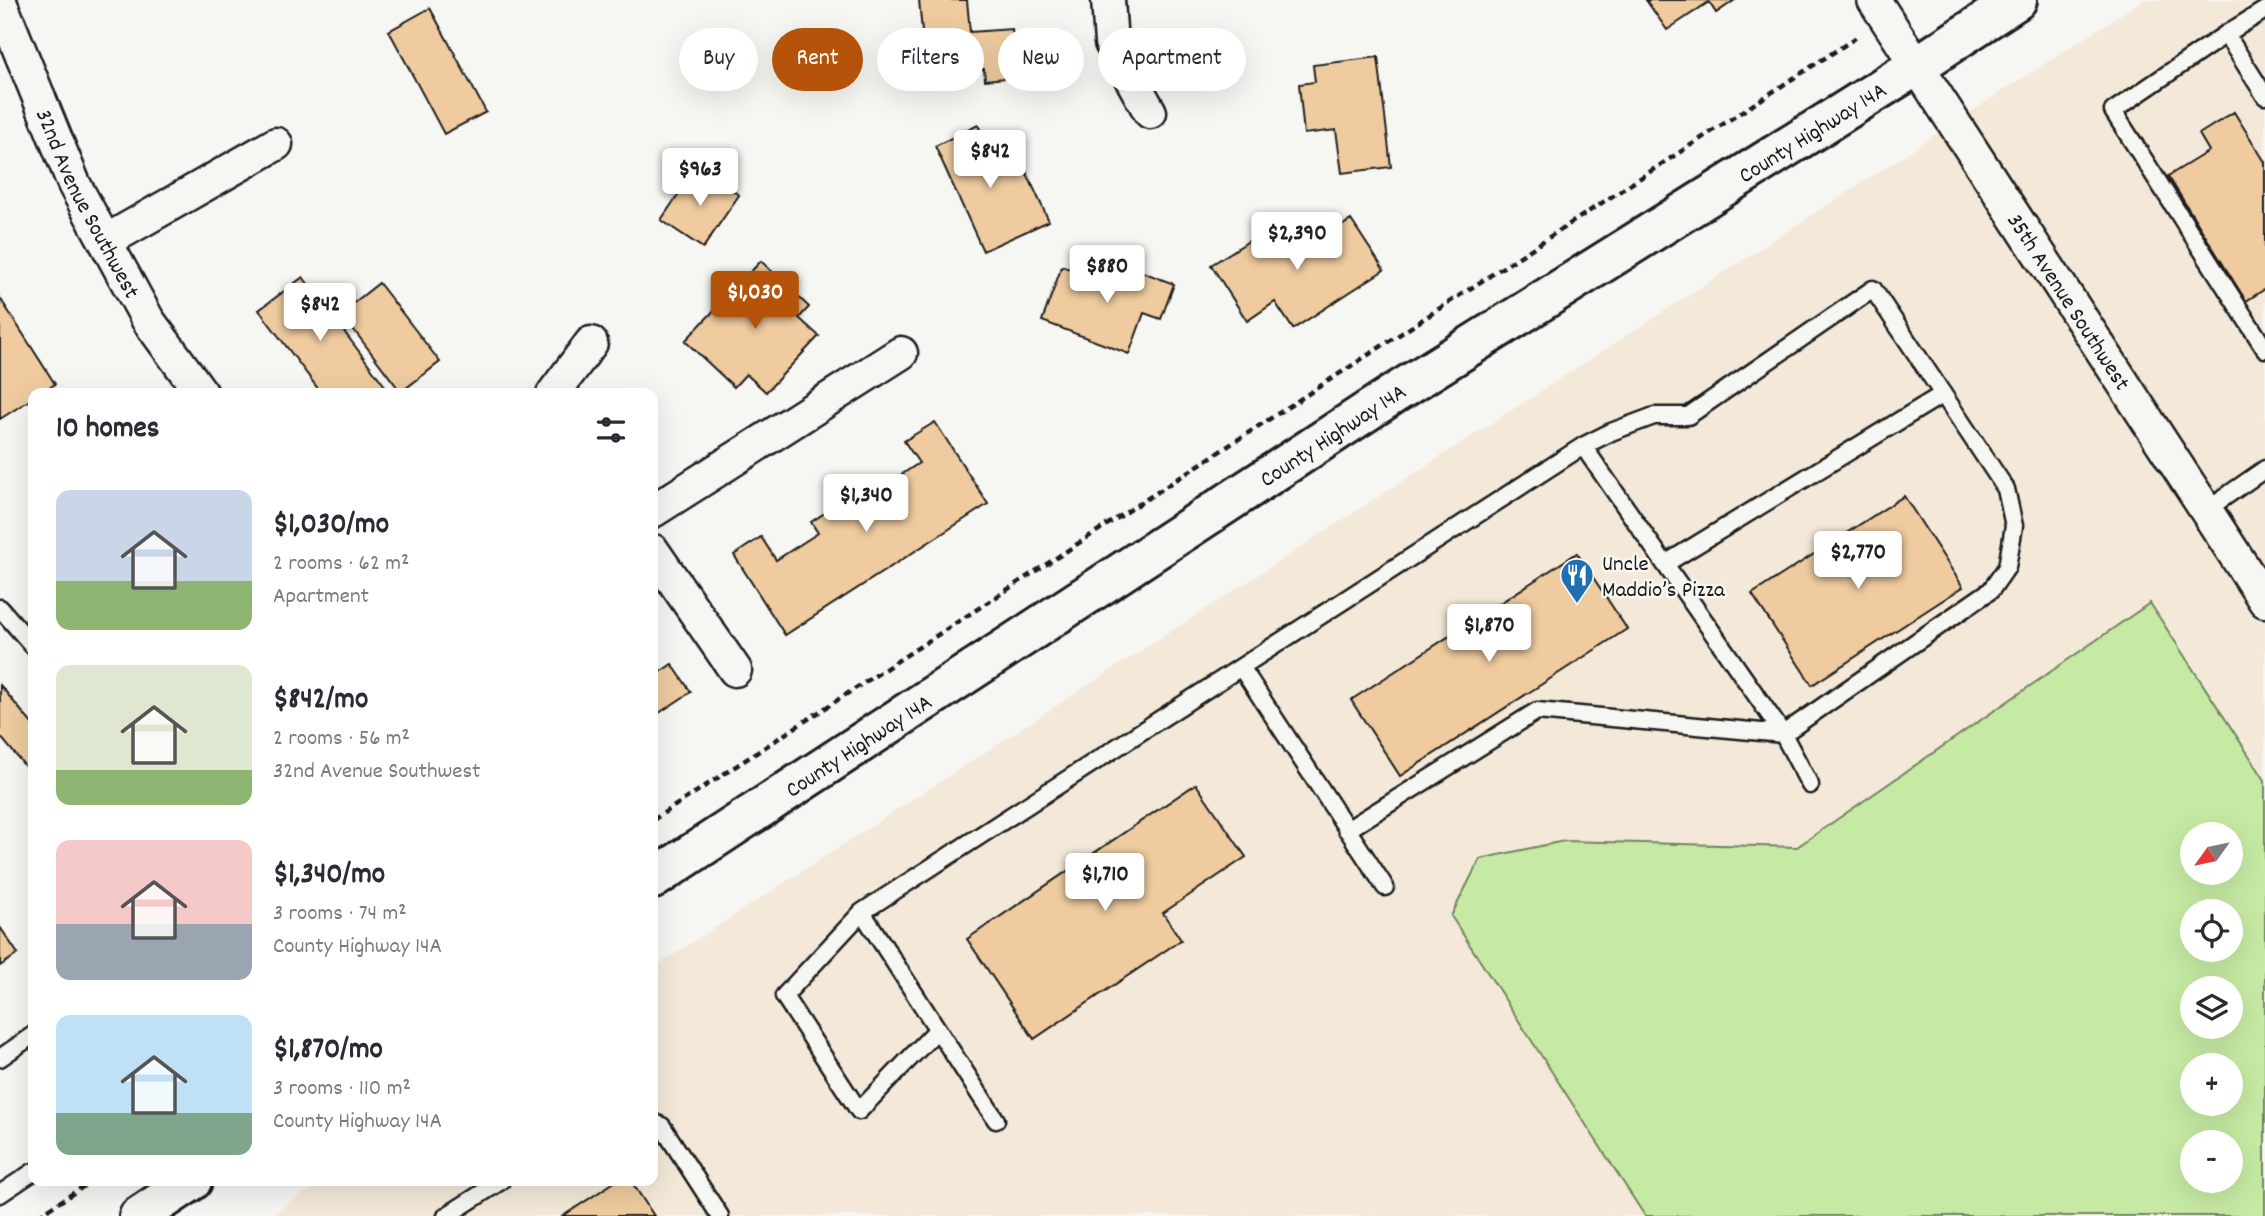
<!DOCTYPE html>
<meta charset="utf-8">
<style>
body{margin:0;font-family:Dekko,sans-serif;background:#f7f7f7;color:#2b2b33;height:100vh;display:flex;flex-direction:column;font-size:26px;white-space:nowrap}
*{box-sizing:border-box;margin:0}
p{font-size:23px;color:#7c7c81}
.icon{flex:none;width:38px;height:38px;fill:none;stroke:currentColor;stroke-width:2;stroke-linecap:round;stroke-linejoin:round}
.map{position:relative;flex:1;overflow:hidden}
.drawer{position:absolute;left:28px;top:388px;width:630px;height:798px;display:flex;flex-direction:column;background:#fff;border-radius:14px;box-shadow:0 7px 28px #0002}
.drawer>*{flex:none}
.top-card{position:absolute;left:679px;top:28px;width:665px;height:63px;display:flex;gap:14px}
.needle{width:46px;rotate:237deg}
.fabs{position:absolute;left:2180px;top:822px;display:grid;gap:14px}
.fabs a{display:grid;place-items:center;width:63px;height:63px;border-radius:50%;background:#fff;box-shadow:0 7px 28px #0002;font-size:35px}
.price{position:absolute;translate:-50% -60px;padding:0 16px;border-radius:7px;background:#fff;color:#222;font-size:23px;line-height:46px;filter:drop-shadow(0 2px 4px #0008)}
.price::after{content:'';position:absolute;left:50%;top:42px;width:21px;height:16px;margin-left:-10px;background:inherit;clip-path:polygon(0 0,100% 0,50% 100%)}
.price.active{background:#b45309;color:#fff}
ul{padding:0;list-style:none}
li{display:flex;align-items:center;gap:21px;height:175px;padding:0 28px}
li span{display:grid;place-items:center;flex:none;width:196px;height:140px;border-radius:14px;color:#555}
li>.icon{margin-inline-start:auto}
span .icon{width:84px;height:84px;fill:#fffc;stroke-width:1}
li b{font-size:30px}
h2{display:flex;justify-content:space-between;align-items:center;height:84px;padding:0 28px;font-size:30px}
.pill{padding:0 24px;border-radius:32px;background:#fff;box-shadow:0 7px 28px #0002;font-size:24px;line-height:63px}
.pill.active{background:#b45309;color:#fff}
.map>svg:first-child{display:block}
.built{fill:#f4e9d9;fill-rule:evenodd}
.green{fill:#c6eaa3;stroke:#718360;stroke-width:2;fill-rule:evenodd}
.building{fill:#efcb9f;stroke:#1c1c1c;stroke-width:2}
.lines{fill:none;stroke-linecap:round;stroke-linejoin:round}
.service-casing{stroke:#1c1c1c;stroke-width:21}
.minor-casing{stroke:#1c1c1c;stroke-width:37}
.secondary-casing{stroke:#1c1c1c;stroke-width:44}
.path{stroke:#1c1c1c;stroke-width:4.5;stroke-dasharray:7 5;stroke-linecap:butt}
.service{stroke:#f6f6f2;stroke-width:16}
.minor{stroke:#f6f6f2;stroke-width:32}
.secondary{stroke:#f6f6f2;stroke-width:38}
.labels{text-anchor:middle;stroke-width:5;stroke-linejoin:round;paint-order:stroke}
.street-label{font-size:23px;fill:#1c1c1c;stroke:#f6f6f2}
.poi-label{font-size:23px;fill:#1c1c1c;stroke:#f6f6f2;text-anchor:start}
</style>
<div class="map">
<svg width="2265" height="1216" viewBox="0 0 2265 1216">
<rect width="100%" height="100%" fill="#f6f6f2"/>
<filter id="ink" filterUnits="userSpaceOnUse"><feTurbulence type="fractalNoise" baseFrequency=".0143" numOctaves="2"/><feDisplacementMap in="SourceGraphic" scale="14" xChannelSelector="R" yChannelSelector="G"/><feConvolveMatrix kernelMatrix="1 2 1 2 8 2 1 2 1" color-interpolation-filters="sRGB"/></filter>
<g filter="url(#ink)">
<path class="built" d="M2143,0H2265V1216H270L324,1181H653V968ZM2193,835H2231V873H2193ZM2193,912H2231V950H2193ZM2193,989H2231V1027H2193ZM2193,1066H2231V1104H2193ZM2193,1143H2231V1181H2193Z"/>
<path class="green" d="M2150,603L2265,780V1216H1645L1451,916L1480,859L1564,841L1797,847ZM2193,835H2231V873H2193ZM2193,912H2231V950H2193ZM2193,989H2231V1027H2193ZM2193,1066H2231V1104H2193ZM2193,1143H2231V1181H2193Z"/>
<path class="building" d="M919,0H967L970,32L1012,29L1017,77L985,80L984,69L926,74Z
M1646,0H1735L1716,13L1709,2L1667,30Z
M430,8L486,112L444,134L389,31Z
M1378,57L1391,167L1342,173L1336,130L1304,134L1299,84L1315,82L1313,65Z
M2234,112L2265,162V289L2246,301L2168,176L2209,151L2199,134Z
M978,125L1001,175L1023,165L1049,221L983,251L935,146Z
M697,167L739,195L703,248L661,220Z
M1351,220L1384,270L1293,329L1275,302L1247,321L1211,265L1263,232L1274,247L1306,226L1317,242Z
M761,261L809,307L799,318L819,336L766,392L746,374L734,387L685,341Z
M1119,263L1174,284L1161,319L1144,313L1129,354L1042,321L1062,266L1111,284Z
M303,277L391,394H322L259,310Z
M379,283L440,362L401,392L341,313Z
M0,298L55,384L40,394H33V398L0,419Z
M935,422L988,504L785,635L734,555L761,537L776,560L818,533L811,522L876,479L881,488L919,463L904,441Z
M1904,496L1963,587L1812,685L1752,594Z
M1577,553L1627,629L1400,776L1351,700Z
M672,664L691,692L653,717V677Z
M0,685L33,725V776L0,736Z
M1196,784L1246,857L1163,913L1181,940L1034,1039L967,939Z
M0,927L18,954L0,966Z
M616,1181H631L654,1216H563Z"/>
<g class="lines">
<defs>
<path id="service" d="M2226,34L2265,10
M2265,96L2226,34L2113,111L2265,349
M1583,446L1783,734L1810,785
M2206,510L2265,469
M1665,564L1943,394
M0,608L33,646
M1241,667L1385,887
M862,912L784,996L859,1111L937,1030
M0,1058L33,1035
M996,1120L862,912L1583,446L1611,432L1654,416H1688L1873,289L2006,489L2014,526L2007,567L1991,590L1783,734L1537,711L1347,830
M653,1122L662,1126L720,1216
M0,1194L33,1172
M446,1216L501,1181"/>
<g id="minor">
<path d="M1108,0L1111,43L1150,112"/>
<path id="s1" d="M1874,0L2265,601"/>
<path id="s2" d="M0,2L74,184L148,320L202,394"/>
<path d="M106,241L276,144"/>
<path d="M553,394L591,343"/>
<path d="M653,511L901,353"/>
<path d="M653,551L735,670"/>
</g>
<g id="secondary">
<path id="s3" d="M653,879L1392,395L1918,65L2017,0"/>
<path d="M139,1216L192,1181"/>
</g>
</defs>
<use href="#service" class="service-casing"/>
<use href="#minor" class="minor-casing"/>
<use href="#secondary" class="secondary-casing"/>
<path class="path" d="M653,820L1857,37
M38,1216L92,1181"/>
<use href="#service" class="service"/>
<use href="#minor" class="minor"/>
<use href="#secondary" class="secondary"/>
</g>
</g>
<defs>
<symbol id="restaurant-pin" viewBox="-11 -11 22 30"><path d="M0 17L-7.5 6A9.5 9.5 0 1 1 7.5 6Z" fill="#1f6fb2" stroke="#f6f6f2"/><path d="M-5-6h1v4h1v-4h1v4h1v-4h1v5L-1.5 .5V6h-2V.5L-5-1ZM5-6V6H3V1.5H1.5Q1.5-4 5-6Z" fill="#fff"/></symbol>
</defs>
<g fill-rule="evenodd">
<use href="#restaurant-pin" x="1558" y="556" width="38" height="52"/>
</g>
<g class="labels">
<g class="street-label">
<text dy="8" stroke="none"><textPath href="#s3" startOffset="1379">County Highway 14A</textPath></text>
<text dy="8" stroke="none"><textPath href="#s2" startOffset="220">32nd Avenue Southwest</textPath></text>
<text dy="8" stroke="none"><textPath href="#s1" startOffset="359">35th Avenue Southwest</textPath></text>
<text dy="8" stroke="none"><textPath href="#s3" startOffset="812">County Highway 14A</textPath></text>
<text dy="8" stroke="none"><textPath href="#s3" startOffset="245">County Highway 14A</textPath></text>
</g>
<g class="poi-label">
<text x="1602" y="570">Uncle<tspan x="1602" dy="26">Maddio’s Pizza</tspan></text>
</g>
</g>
</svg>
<div class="fabs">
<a><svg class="needle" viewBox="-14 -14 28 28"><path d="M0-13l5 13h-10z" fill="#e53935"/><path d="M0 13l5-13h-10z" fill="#7c7c81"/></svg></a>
<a><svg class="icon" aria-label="locate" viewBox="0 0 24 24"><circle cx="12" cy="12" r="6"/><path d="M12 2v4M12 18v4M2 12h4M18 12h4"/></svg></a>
<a><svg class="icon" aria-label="layers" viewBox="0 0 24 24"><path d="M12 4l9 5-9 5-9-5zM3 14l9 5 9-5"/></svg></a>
<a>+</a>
<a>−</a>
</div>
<b class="price" style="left:990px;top:190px">$842</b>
<b class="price" style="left:700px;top:208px">$963</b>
<b class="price" style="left:1297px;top:272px">$2,390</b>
<b class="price" style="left:1107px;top:305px">$880</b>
<b class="price active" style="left:755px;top:331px">$1,030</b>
<b class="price" style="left:320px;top:343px">$842</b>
<b class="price" style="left:866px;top:534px">$1,340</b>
<b class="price" style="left:1858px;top:591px">$2,770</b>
<b class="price" style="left:1489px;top:664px">$1,870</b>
<b class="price" style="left:1105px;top:913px">$1,710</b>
<div class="top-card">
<a class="pill">Buy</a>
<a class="pill active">Rent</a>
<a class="pill">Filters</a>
<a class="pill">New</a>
<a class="pill">Apartment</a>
</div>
<section class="drawer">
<h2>10 homes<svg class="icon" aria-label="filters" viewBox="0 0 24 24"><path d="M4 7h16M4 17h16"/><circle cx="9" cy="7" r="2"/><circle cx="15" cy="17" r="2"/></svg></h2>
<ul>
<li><span style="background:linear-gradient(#c9d6e8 65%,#8fb573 0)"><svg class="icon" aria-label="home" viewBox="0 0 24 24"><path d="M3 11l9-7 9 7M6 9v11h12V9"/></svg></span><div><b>$1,030/mo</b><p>2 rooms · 62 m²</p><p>Apartment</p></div></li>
<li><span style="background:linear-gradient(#dfe7d0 75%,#8fb573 0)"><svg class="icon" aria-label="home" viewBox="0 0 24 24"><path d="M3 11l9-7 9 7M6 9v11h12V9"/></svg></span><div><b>$842/mo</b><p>2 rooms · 56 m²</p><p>32nd Avenue Southwest</p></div></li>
<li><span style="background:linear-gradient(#f6c9c9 60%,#9aa5b1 0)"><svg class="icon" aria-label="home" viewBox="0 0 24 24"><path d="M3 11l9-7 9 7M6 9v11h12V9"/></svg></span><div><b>$1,340/mo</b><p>3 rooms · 74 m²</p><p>County Highway 14A</p></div></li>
<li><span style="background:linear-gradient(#bfe0f5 70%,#7fa58c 0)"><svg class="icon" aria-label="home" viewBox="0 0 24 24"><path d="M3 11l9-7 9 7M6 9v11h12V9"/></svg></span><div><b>$1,870/mo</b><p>3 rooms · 110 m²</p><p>County Highway 14A</p></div></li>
</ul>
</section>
</div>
